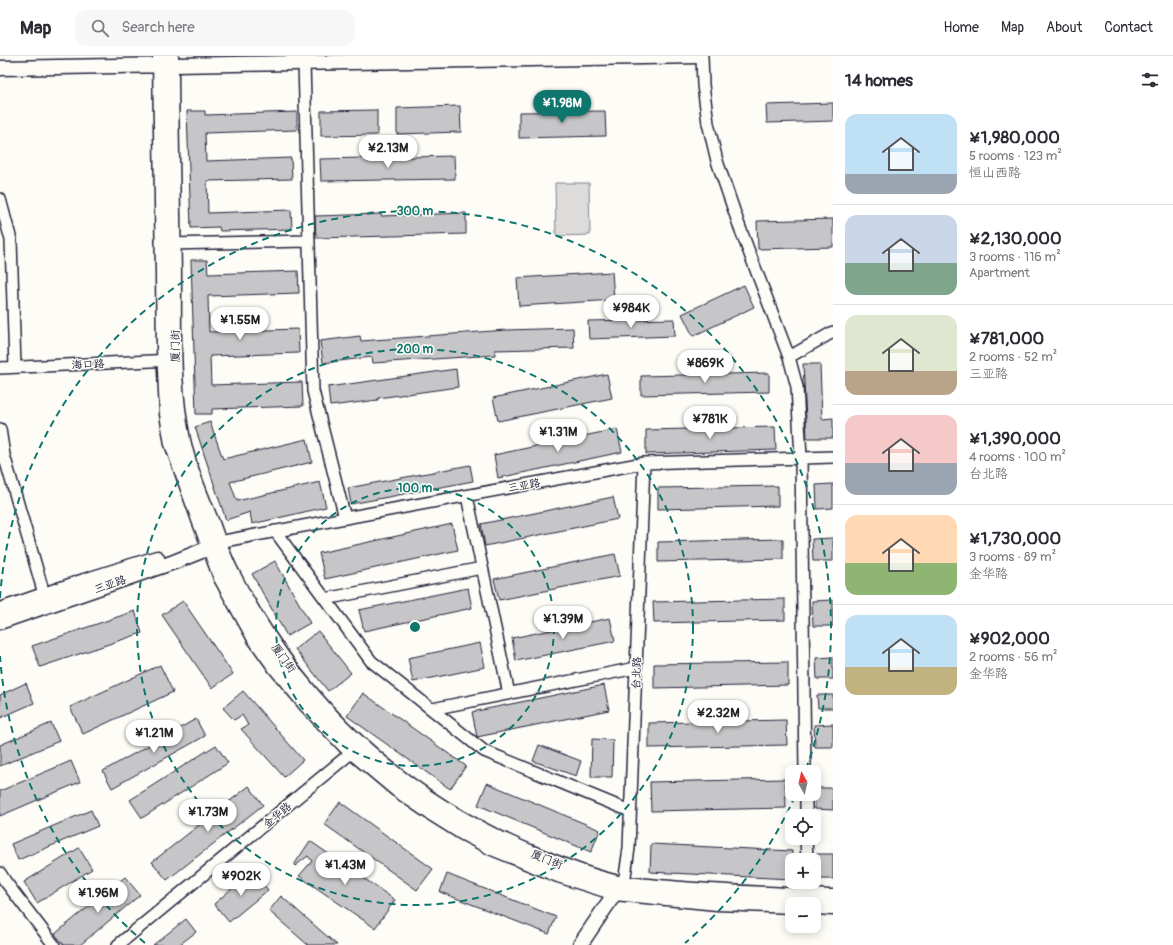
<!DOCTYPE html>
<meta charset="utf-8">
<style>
body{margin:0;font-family:Pangolin,"LXGW WenKai TC",sans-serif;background:#f7f7f7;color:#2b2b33;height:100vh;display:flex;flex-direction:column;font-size:15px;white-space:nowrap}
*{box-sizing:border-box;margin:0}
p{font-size:13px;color:#7c7c81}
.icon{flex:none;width:22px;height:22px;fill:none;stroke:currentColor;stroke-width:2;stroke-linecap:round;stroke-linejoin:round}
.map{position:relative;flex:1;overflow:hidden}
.side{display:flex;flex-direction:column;background:#fff;width:340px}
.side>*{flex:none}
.needle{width:26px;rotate:352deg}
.buttons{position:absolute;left:785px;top:709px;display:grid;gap:8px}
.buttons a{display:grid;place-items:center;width:36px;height:36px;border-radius:8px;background:#fff;box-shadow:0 2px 10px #0003;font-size:20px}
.price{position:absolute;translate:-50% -34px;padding:0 9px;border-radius:14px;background:#fff;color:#222;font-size:13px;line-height:26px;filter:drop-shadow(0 1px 2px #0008)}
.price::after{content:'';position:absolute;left:50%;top:24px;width:12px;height:9px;margin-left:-6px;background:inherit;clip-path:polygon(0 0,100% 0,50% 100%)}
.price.current{background:#0f766e;color:#fff}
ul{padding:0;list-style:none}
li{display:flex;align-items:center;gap:12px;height:100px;padding:0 12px}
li+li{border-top:1px solid #e1e1e2}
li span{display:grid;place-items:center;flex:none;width:112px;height:80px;border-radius:12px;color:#555}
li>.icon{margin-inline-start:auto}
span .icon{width:48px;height:48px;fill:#fffc;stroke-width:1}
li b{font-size:17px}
h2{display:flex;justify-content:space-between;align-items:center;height:48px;padding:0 12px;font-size:17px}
header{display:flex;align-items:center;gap:24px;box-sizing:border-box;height:56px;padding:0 20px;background:#fff;border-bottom:1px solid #e1e1e2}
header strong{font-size:19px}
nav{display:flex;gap:22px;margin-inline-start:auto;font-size:14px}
.search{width:280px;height:36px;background:#f7f7f7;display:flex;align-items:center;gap:10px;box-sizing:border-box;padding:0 14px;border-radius:12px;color:#7c7c81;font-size:15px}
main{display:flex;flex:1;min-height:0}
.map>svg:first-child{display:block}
.green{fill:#dddcdb;stroke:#807f8b}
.building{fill:#c6c6c8;stroke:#22223b}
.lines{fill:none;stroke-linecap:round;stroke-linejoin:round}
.minor-casing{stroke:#22223b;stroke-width:14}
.major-casing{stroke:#22223b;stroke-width:17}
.minor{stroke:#fdfcf7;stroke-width:11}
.major{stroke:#fdfcf7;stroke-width:14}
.ring{fill:none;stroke:#0f766e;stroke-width:2;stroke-dasharray:7 5}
.labels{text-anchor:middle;stroke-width:3;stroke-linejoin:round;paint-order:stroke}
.street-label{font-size:11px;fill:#22223b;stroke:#fdfcf7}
.centre{fill:#0f766e;stroke:#fdfcf7;stroke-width:2}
.ring-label{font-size:12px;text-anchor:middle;font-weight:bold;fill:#0f766e;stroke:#fdfcf7;stroke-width:3;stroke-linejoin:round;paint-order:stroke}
</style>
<header>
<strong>Map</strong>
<div class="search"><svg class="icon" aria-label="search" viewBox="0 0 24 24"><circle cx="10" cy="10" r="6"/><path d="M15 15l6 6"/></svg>Search here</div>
<nav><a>Home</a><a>Map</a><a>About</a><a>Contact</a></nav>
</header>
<main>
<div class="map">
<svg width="833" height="889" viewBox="0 0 833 889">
<rect width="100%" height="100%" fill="#fdfcf7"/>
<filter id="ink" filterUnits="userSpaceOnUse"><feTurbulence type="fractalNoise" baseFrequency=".025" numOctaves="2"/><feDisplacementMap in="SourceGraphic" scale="8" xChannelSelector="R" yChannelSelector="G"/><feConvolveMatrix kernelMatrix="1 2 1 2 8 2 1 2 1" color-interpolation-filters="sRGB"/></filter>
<g filter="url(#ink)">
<path class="green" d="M555,127H589L590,179L556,180Z"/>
<path class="building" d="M833,47V65L767,67L766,49Z
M460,50L461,76L397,78V52Z
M377,54V79L321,80V55Z
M187,55H205V59L297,56V74L205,77L206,105L291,102L292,123L207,125L208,157L291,154L292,173L220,175L219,171L191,172Z
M605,55L606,80L519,82V56Z
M454,100L455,123L321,125L320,103Z
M466,157V178L316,182L315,160L381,158V160Z
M833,163V191L758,193L757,165Z
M191,204H207L208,218L298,215L299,237L208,240L209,276L298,273L299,297L210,300L211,329L302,326L303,350L212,353V358H196Z
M612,216L614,244L519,250L517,222Z
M744,229L754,251L693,280L682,258Z
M674,263L675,280L589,283L588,265Z
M573,272L574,292L495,294V299L373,307L372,301L323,307L320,285L360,280L361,285L506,274Z
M803,308H820L822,363L833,362V382H807Z
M456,313L458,331L378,342V344L330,350L328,331Z
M769,317V336L641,339V320Z
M607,318L612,342L498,365L493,342Z
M210,366L223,403L307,383L312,406L230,426L237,445L320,426L326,451L252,468L250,456L226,464L195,371Z
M775,371L776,394L646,398V374Z
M617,373L622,396L498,422L494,399Z
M470,409L473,425L351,448L348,432Z
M833,428V452L817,453L816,429Z
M778,430V450L658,453V432Z
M613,441L618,463L485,490L481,468Z
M452,468L458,494L325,523L319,497Z
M833,482V505H813L812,483Z
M783,483V503L658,506V486Z
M615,498L620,520L499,544L494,523Z
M275,505L310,567L287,580L252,518Z
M468,532L472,552L364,575L359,554Z
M785,543V564L654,567L653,546Z
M833,544V570H813L812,545Z
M183,545L233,618L212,632L162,559Z
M135,555L142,577L40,611L32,590Z
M610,562L615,585L516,605L512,582Z
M318,575L351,617L328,635L295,593Z
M480,587L485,611L413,626L408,602Z
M833,601V623H817L816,602Z
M788,606V629L654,632V608Z
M160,609L173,636L83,678L70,651Z
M26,627L34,647L0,662V639Z
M604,629L609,654L477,681L472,656Z
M243,635L303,704L284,721L241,673L248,669L242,659L234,664L223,652Z
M363,637L466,710L450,733L347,660Z
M817,639H833V652H818Z
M196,663L205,680L112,732L103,715Z
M786,664L787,689L649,692V667Z
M51,667L59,685L0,710V689Z
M833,668V691H815L814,669Z
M592,683L613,684L612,721H591Z
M216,689L228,707L142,762L130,744Z
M539,689L581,705L576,720L533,705Z
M71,705L80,726L0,760V735Z
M785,723L786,752L651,755L650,726Z
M487,727L600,774L591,796L478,749Z
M249,730L263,749L167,824L152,806Z
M815,732H833V754L815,753Z
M340,746L433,813L417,834L324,768Z
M91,754L98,770L18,804L11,788Z
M310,785L395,844L375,872L299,820L312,805L308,800L295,810L294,809Z
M651,788L792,795L791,823L650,816Z
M79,792L92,813L37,847L24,826Z
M816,798H833V823H816Z
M252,815L268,834L229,866L214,848Z
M447,818L556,861L549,878L440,836Z
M125,821L140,839L80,889H64L55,878Z
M281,840L337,889H308L269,855Z
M186,863L196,876L179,889H153Z"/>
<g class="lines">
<defs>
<path id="minor" d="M702,0L703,29L708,67L717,105L740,172L789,301L797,331L801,401L805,716
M304,7L313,335L345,462
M0,143L11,184L15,311
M167,188L308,185
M789,301L833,276
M0,312L173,304
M0,373L4,399L46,545
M467,440L509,638
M275,475L371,605L484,695L630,755
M219,486L345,462L644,407L833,401
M325,543L482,512
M432,653L636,612
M806,738V760
M806,782L807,804
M0,817L5,825L54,889
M807,826V840
M624,827L629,792L644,407
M118,889L357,692"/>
<path id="major" d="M160,0L164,293L167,358L172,388L199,464L221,522L255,583L275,611L307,650L345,690L371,712L396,733L431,757L463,777L492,792L558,819L615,837L717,847L792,850
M171,0C171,73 173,147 174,220C174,274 172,330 183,384C189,412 201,440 212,467C218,484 224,503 233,519C299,650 405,747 542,801C566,811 594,822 619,827C640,830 661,831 682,833C732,837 783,839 833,841
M0,12L700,0
M0,554L84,525L157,502
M0,566L174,506L209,492L217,487
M814,851L833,852
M580,889L615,837L619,829"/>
</defs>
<use href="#minor" class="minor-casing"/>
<use href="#major" class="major-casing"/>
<use href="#minor" class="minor"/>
<use href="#major" class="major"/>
</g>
</g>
<g class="ring">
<circle cx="415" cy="571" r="139"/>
<circle cx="415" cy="571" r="278"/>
<path d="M795 740A416 416 0 0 1 685 887M145 887A416 416 0 0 1 0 600M0 542A416 416 0 1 1 806 713"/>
</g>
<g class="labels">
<g class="street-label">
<text transform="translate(175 290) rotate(-91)" y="4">厦门街</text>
<text transform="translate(88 308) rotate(-3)" y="4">海口路</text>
<text transform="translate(524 429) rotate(-10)" y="4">三亚路</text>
<text transform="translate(110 528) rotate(-19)" y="4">三亚路</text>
<text transform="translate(284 602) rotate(53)" y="4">厦门街</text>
<text transform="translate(636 617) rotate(-88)" y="4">台北路</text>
<text transform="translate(277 759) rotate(-40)" y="4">金华路</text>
<text transform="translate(547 803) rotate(21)" y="4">厦门街</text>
</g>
</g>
<circle cx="415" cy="571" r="6" class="centre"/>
<g class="ring-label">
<text x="415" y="159">300 m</text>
<text x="415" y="297">200 m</text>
<text x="415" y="436">100 m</text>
</g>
</svg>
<div class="buttons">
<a><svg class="needle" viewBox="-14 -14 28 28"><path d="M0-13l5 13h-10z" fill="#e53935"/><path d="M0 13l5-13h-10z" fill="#7c7c81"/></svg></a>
<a><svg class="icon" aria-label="locate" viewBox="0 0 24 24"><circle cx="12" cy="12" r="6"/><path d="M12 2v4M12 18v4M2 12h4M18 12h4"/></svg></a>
<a>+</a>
<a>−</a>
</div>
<b class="price current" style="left:562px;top:68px">¥1.98M</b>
<b class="price" style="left:388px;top:113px">¥2.13M</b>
<b class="price" style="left:631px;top:273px">¥984K</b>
<b class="price" style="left:240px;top:285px">¥1.55M</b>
<b class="price" style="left:705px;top:328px">¥869K</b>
<b class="price" style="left:710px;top:384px">¥781K</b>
<b class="price" style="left:558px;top:397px">¥1.31M</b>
<b class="price" style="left:563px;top:584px">¥1.39M</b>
<b class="price" style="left:718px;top:678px">¥2.32M</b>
<b class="price" style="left:154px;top:698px">¥1.21M</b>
<b class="price" style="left:208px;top:777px">¥1.73M</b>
<b class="price" style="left:345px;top:830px">¥1.43M</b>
<b class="price" style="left:241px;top:841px">¥902K</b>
<b class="price" style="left:98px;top:858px">¥1.96M</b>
</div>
<section class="side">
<h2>14 homes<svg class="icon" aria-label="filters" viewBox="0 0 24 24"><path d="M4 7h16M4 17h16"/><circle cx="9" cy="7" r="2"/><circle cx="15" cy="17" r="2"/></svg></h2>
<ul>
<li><span style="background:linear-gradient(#bfe0f5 75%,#9aa5b1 0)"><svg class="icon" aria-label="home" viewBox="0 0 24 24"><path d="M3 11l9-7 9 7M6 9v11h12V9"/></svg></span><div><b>¥1,980,000</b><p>5 rooms · 123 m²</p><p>恒山西路</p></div></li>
<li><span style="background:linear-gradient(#c9d6e8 60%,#7fa58c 0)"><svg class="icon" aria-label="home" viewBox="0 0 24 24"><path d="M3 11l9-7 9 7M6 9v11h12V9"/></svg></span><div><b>¥2,130,000</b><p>3 rooms · 116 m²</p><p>Apartment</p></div></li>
<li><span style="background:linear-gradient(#dfe7d0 70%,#b9a48a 0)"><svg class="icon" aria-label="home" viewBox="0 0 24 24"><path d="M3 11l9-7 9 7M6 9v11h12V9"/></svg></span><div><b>¥781,000</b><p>2 rooms · 52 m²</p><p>三亚路</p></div></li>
<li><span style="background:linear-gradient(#f6c9c9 60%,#9aa5b1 0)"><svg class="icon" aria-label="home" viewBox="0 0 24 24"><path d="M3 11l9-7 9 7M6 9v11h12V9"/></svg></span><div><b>¥1,390,000</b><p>4 rooms · 100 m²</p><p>台北路</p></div></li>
<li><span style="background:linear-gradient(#ffd9b3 60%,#8fb573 0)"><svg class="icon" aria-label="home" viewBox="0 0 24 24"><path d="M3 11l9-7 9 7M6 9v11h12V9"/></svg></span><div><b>¥1,730,000</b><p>3 rooms · 89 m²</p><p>金华路</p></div></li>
<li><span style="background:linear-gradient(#bfe0f5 65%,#c2b280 0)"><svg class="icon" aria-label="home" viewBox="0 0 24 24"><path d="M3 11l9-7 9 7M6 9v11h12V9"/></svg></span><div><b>¥902,000</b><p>2 rooms · 56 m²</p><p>金华路</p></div></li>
</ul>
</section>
</main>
